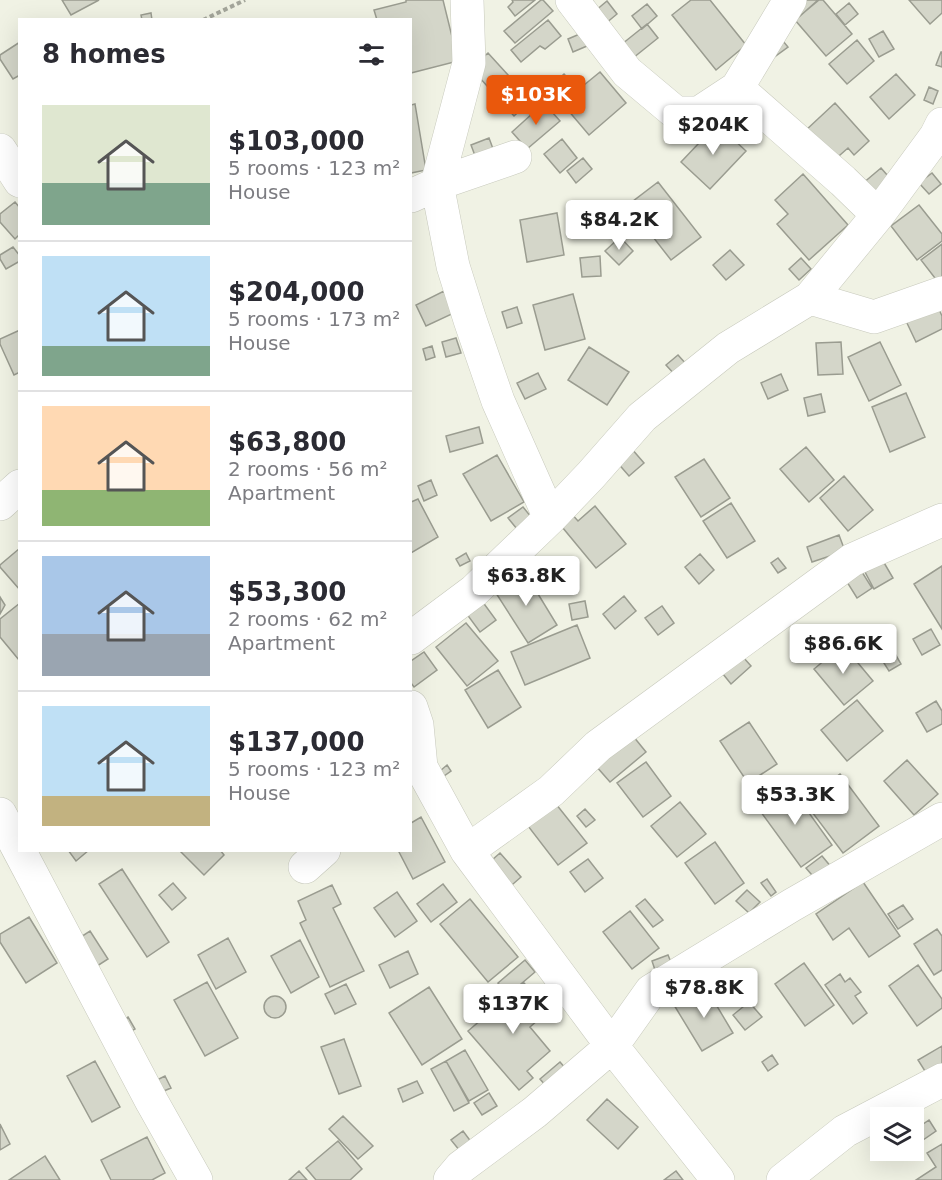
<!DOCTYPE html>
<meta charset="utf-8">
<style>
body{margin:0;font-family:"DejaVu Sans",sans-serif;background:#f2f2f3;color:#2b2b33;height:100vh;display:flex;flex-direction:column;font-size:22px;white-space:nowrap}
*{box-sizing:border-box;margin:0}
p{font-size:20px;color:#7c7c81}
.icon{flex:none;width:33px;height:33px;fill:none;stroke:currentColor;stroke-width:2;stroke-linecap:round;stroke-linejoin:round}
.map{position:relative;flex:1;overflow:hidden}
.details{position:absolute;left:18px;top:18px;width:394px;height:834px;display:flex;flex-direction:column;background:#fff;border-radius:0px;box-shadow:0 6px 24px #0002}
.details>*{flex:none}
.controls{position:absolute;left:870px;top:1107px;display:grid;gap:12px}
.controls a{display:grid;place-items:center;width:54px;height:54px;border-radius:0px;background:#fff;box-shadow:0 6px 24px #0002;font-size:30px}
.price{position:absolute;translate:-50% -51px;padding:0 14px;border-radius:6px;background:#fff;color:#222;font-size:20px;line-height:39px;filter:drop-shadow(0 2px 3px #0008)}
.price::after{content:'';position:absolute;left:50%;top:36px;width:18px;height:14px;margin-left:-9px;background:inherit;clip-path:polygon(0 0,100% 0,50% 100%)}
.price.on{background:#ea580c;color:#fff}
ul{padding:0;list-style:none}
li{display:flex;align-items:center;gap:18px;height:150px;padding:0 24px}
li+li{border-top:2px solid #e1e1e2}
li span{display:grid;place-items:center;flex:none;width:168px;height:120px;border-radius:0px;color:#555}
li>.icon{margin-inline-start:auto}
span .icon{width:72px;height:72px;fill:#fffc;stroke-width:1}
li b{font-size:26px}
h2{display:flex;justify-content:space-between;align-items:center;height:72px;padding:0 24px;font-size:26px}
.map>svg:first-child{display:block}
.building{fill:#d4d6c9;stroke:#9a9c90;stroke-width:1.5}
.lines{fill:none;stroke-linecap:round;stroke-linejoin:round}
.minor-casing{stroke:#c7c9bc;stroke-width:34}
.path{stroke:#a4a69b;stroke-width:4;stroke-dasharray:4.5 3;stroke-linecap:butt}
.minor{stroke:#fff;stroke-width:33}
</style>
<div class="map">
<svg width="942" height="1180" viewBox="0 0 942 1180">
<rect width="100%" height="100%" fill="#f0f2e4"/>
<path class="building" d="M62,0H99L71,15Z
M406,0H443L458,61L411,73V20H377L374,10L406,2Z
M512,0H535L515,16L508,7L513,2Z
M541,0H543L553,11L515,43L504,31Z
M691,0H710L746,45L716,70L672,15Z
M797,0H818L800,16Z
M819,0H823L852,34L826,56L795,20Z
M909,0H942V13L930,24Z
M607,1L617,14L605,24L595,11Z
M849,3L858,14L845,25L836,14Z
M647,4L657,16L642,29L632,16Z
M151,13L152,20H142L141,15Z
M548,20L561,36L545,49L540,46L521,62L511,50Z
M647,24L658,38L633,58L622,44Z
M883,31L894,49L879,57L869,39Z
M582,33L587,46L573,52L568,39Z
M778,35L788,47L773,58Z
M857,40L874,61L847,84L829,64Z
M20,42V75L13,79L0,59V55Z
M941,52H942V67L936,65Z
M488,53L531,100L514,116L471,68Z
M600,72L626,103L589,135L562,103Z
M564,74L575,86L562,98L551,86Z
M896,74L915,95L889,119L870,97Z
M929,87L938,91L933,104L924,100Z
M544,103L560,121L527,149L512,132Z
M835,103L869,141L854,155L848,148L832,162L805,131Z
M415,104L426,170L411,173V105Z
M717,124L746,151L710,189L681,162Z
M489,138L495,154L477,161L471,145Z
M562,139L577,158L560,173L544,154Z
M583,158L592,169L576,183L567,171Z
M881,168L895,184L877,201L862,184Z
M932,173L941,184L929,194L919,183Z
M803,174L848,225L809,260L777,224L788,214L775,200Z
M658,182L701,237L671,260L628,205Z
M15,202L20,208V234L15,239L0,222V214Z
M919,205L942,234V241L917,260L891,226Z
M557,213L564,255L527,262L520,220Z
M620,237L633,251L619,265L605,251Z
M942,244V279L938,282L921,260Z
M13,247L20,256V261L6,269L0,259V255Z
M730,250L744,265L726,280L713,265Z
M600,256L601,276L582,277L580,258Z
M801,258L811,269L799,280L789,269Z
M444,291L454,313L426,326L416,305Z
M573,294L585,339L545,350L533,305Z
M517,307L522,323L507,328L502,312Z
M938,307L942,316V329L916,342L906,321Z
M20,330V372L14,375L0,344V339Z
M456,338L461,353L446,357L442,342Z
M841,342L843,374L818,375L816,343Z
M880,342L901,385L869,401L848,357Z
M432,346L435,357L426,360L423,349Z
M589,347L629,372L607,405L568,380Z
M678,355L687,365L676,376L666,365Z
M538,373L546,389L525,399L517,383Z
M781,374L788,390L768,399L761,383Z
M906,393L925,437L890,452L872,407Z
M821,394L825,412L808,416L804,398Z
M479,427L483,443L450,452L446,436Z
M806,447L834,480L809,502L780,469Z
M631,448L644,463L629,476L616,461Z
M497,455L524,502L491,521L463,474Z
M704,459L730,498L701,517L675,477Z
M844,476L873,510L848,531L820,498Z
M431,480L437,495L424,501L418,486Z
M418,499L438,537L411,553V502Z
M731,503L755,541L727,558L703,521Z
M595,506L626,544L596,568L558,522L570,512L578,521Z
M523,507L532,518L517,529L508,518Z
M839,535L845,551L812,562L807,547Z
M20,548V590L0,567V565Z
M466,553L470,561L460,566L456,559Z
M700,554L714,570L699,584L685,567Z
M778,558L786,568L778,573L771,563Z
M883,561L893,578L874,589L865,572Z
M942,566V629L914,584Z
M524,571L557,625L528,643L494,590Z
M862,572L872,588L857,598L847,582Z
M624,596L636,611L615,629L603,614Z
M0,597L5,605L0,614Z
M482,601L496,620L480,632L466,613Z
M585,601L588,617L572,620L569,604Z
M20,603V660H19L0,637V619Z
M662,606L674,623L658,635L645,618Z
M466,623L498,661L467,686L436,647Z
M577,625L590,658L525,685L511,652Z
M931,629L940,645L922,655L913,639Z
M843,645L873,681L844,705L814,669Z
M424,652L437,670L414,687L411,683V661Z
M894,652L901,664L889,671L882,660Z
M743,657L751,666L731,684L723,674Z
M498,670L521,707L488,728L465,690Z
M857,700L883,731L847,761L821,730Z
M936,701L942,711V724L927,732L916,713Z
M749,722L777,764L748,783L720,741Z
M633,736L646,752L610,782L596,766Z
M907,760L938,794L914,815L884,781Z
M646,762L671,796L643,817L617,783Z
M447,765L451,771L444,776L440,771Z
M840,774L879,826L843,853L812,812L819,807L811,796Z
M789,785L832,845L801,867L758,808Z
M680,802L706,834L677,857L651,826Z
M556,804L587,843L558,865L528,826Z
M585,809L595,820L586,827L577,816Z
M421,817L445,862L413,879L398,850H411V823Z
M715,842L744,883L715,904L685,863Z
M68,850H89L76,861Z
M179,850H220L224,855L204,875Z
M500,853L521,877L505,891L484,867Z
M822,856L832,868L817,881L806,868Z
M588,859L603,878L585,892L570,872Z
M122,869L169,942L147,957L99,884Z
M767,879L776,892L771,896L761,883Z
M863,882L900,936L869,957L849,928L833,940L816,914Z
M173,883L186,898L172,910L159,895Z
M443,884L457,902L431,922L417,904Z
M332,885L341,904L333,908L364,971L330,987L300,923L306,920L298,901Z
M747,890L760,902L749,913L736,901Z
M397,892L417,921L395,937L374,908Z
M470,899L518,957L488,982L440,924Z
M645,899L663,920L653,927L636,906Z
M903,905L913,919L898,929L888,914Z
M630,911L659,948L632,969L603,932Z
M29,917L57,963L26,983L0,942V934Z
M937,929L942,936V970L934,975L914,944Z
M90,931L108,959L91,970L73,942Z
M228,938L246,972L216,989L198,955Z
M300,940L319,977L291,993L271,956Z
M408,951L418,974L390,988L379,965Z
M668,955L673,967L656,973L652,961Z
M525,960L535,972L508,995L498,983Z
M804,963L834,1005L805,1026L775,984Z
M918,965L942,999V1008L917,1026L889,986Z
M840,974L845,982L850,978L861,992L855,996L867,1013L853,1024L825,985Z
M207,982L238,1038L205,1056L174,1000Z
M524,983L548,1011L530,1027L550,1051L527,1071L533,1078L519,1090L468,1031Z
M346,984L356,1004L335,1014L325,994Z
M705,986L733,1033L702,1051L674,1005Z
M429,987L462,1039L422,1065L389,1013Z
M264 1007a11 11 0 1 1 22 0a11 11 0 1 1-22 0Z
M749,1002L762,1017L745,1030L733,1015Z
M128,1017L135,1029L123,1036L116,1025Z
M344,1039L361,1086L339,1094L321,1047Z
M942,1046V1071L930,1079L918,1060Z
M465,1050L488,1090L469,1101L446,1061Z
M772,1055L778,1064L768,1071L762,1062Z
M95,1061L120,1107L92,1122L67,1076Z
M446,1061L469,1103L454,1111L431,1069Z
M560,1062L566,1069L546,1086L540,1079Z
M165,1076L171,1088L159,1093L155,1081Z
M417,1081L423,1093L403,1102L398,1089Z
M489,1093L497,1106L482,1115L474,1103Z
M607,1099L638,1127L618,1149L587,1120Z
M343,1116L373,1146L358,1159L329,1129Z
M929,1120L936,1131L923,1140L916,1129Z
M0,1124L10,1144L0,1150Z
M463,1131L472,1143L460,1151L451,1140Z
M147,1137L165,1173L152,1180H111L101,1160Z
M338,1141L362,1169L350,1180H316L306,1168Z
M942,1144V1180H916L936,1167L927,1153Z
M45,1156L60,1180H9Z
M299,1171L307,1180H289Z
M676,1171L683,1180H664Z"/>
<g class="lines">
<defs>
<path id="minor" d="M467,0L469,63L437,184L453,266L470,320L498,401L550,518
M572,0L627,72L676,113H699L737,88L790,0
M737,88L843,181L878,215
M0,150L20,181
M411,196L437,184L515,157
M810,298L874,317L942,293
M0,504L20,486
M411,638L474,591L550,518L591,475L642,417L728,348L810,298L878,215L936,136L942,124
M411,707L417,725L421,767L467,851L612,1046L718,1180
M0,814L152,1102L196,1180
M467,851L551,791L598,746L852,560L942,520
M305,867L324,850
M450,1180L461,1167L535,1112L612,1046L651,991L792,905L942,819
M783,1180L845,1131L942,1080"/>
</defs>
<use href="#minor" class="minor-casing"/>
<path class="path" d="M203,20L245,0"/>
<use href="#minor" class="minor"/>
</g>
</svg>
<div class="controls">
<a><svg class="icon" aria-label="layers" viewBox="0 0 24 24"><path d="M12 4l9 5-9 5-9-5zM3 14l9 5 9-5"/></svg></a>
</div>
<b class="price on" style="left:536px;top:126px">$103K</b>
<b class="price" style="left:713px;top:156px">$204K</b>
<b class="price" style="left:619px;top:251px">$84.2K</b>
<b class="price" style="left:526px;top:607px">$63.8K</b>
<b class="price" style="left:843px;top:675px">$86.6K</b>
<b class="price" style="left:795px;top:826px">$53.3K</b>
<b class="price" style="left:704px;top:1019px">$78.8K</b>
<b class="price" style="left:513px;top:1035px">$137K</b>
<section class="details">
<h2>8 homes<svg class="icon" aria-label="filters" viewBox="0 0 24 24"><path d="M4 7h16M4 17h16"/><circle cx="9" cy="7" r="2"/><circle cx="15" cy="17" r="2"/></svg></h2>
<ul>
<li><span style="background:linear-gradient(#dfe7d0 65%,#7fa58c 0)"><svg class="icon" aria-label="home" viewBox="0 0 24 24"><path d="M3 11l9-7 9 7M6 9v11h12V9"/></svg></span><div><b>$103,000</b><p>5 rooms · 123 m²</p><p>House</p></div></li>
<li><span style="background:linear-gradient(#bfe0f5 75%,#7fa58c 0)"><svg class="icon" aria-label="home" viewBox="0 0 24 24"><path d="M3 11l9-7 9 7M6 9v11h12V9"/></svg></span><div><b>$204,000</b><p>5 rooms · 173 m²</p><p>House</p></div></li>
<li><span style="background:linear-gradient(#ffd9b3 70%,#8fb573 0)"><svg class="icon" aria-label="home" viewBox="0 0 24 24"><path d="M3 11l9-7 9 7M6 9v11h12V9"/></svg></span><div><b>$63,800</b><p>2 rooms · 56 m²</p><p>Apartment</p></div></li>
<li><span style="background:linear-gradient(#a9c7e8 65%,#9aa5b1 0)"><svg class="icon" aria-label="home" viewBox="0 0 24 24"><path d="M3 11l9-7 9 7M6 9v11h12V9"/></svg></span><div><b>$53,300</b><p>2 rooms · 62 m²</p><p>Apartment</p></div></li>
<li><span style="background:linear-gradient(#bfe0f5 75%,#c2b280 0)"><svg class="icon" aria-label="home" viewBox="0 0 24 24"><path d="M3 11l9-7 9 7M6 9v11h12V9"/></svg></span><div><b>$137,000</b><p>5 rooms · 123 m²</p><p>House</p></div></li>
</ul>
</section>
</div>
